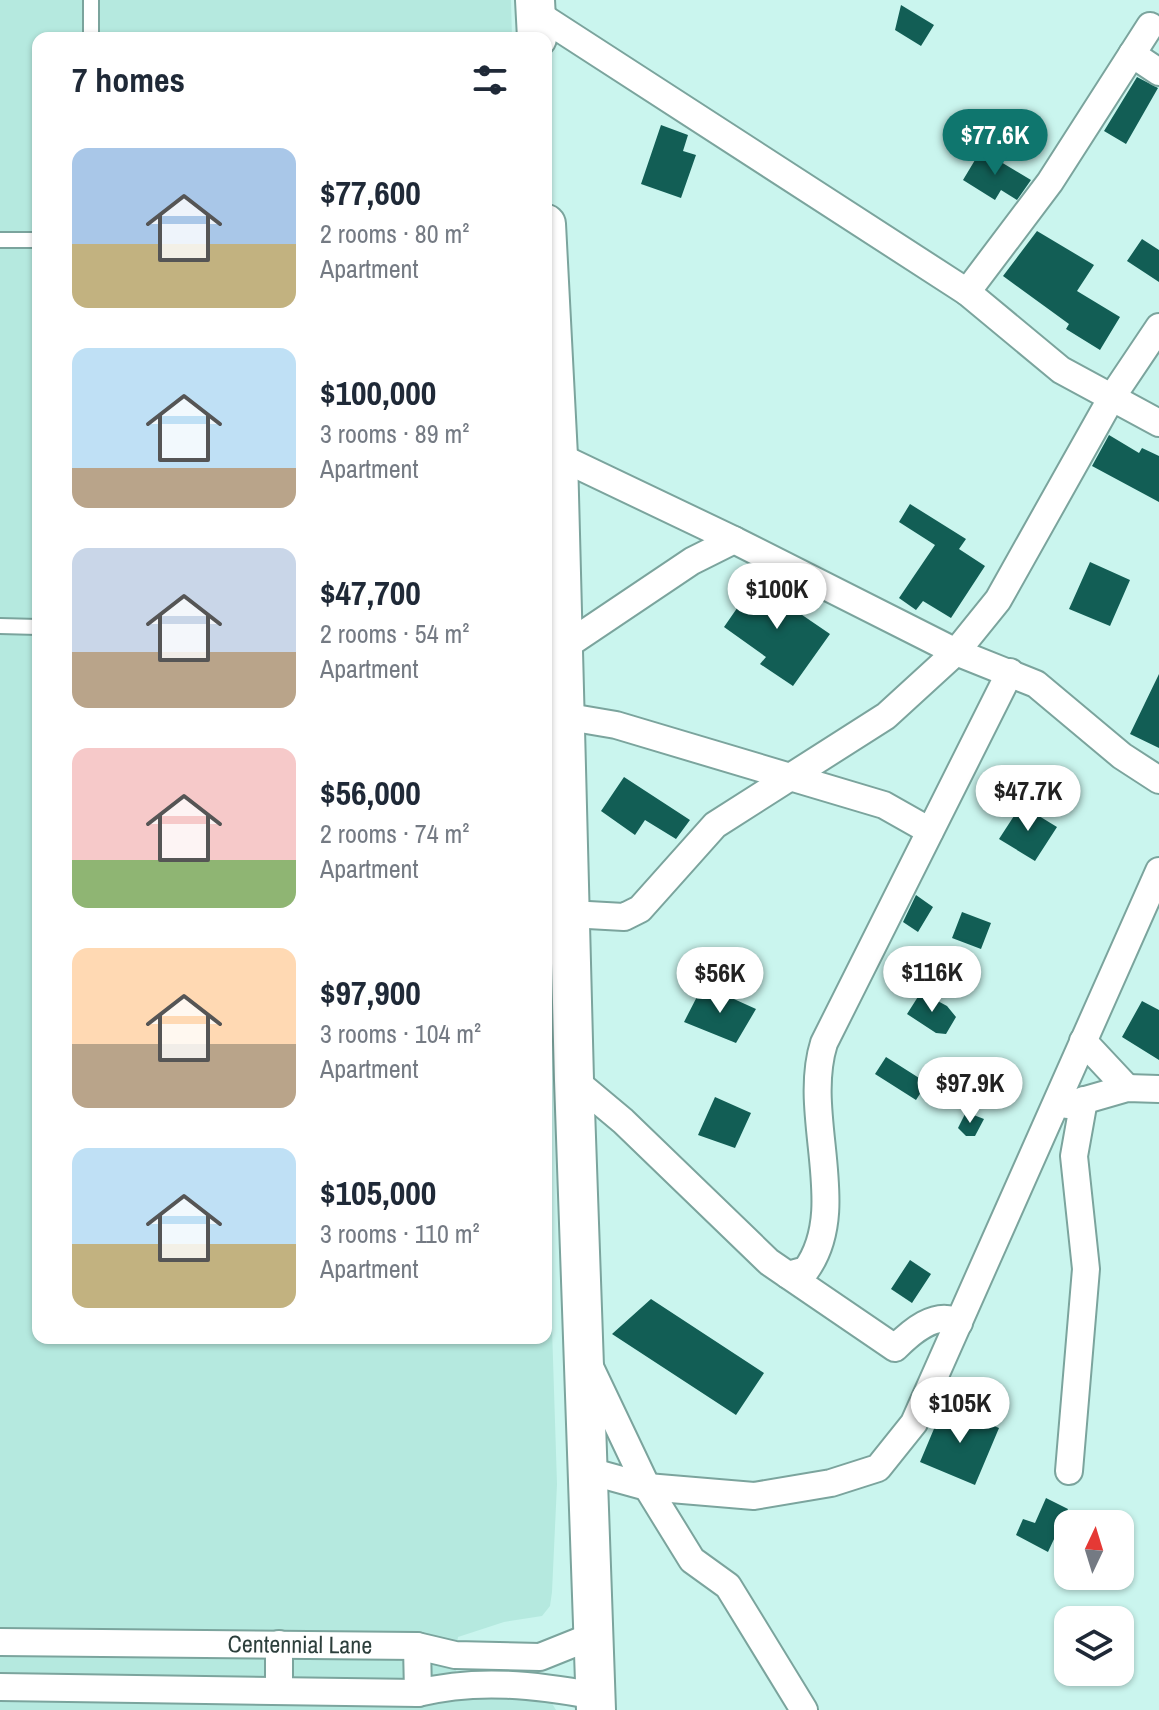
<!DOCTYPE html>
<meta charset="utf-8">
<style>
body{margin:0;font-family:"Archivo Narrow",sans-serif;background:#f6f6f7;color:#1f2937;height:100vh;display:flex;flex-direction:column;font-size:30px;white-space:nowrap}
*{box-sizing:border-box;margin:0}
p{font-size:26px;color:#747a83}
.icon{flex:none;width:44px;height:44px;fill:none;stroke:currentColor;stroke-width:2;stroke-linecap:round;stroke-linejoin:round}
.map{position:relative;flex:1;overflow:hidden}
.drawer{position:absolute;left:32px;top:32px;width:520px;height:1312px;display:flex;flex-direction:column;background:#fff;border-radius:16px;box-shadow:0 2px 6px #0004}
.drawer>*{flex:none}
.needle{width:52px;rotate:4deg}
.fabs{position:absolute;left:1054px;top:1510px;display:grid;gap:16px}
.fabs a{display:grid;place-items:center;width:80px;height:80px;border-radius:16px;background:#fff;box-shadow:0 2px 6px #0004;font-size:40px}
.price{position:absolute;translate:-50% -68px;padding:0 18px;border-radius:28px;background:#fff;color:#222;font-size:26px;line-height:52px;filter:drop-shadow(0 2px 4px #0008)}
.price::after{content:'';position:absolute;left:50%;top:48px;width:24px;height:18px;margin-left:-12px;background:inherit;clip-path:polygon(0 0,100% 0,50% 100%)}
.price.selected{background:#0f766e;color:#fff}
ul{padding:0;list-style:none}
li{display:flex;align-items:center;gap:24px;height:200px;padding:0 40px}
li span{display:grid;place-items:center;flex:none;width:224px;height:160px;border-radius:16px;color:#555}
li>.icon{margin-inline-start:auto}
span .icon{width:96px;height:96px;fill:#fffc;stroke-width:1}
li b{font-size:34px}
h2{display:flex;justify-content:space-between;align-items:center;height:96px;padding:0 40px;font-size:34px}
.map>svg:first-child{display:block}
.built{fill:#b5e9df}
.building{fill:#125e55}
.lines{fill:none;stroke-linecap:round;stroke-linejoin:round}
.lane-casing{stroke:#7ba49d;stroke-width:18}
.street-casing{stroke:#7ba49d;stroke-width:30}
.secondary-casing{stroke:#7ba49d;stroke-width:42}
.lane{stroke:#fff;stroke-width:14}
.street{stroke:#fff;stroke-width:26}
.secondary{stroke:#fff;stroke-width:38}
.labels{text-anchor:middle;stroke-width:8;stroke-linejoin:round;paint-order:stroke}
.street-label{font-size:24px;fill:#2d3f3c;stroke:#caf5ee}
</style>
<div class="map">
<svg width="1159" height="1710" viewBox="0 0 1159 1710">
<rect width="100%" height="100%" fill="#caf5ee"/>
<path class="built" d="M0,0H511L512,38H38V1338H546V1141L557,1484L552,1592L550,1606L542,1616L504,1622L458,1637L455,1655L457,1684L550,1700L556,1710H0Z"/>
<path class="building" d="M901,5L934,25L921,46L895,30Z
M1137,77L1158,88L1126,144L1104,131Z
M661,125L688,135L683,151L696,155L681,198L641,184Z
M981,150L1031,180L1017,200L1001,190L995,200L963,180Z
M1037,231L1094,265L1077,291L1120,317L1100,350L1066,329L1069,324L1003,276Z
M1142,239L1159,250V282L1127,261Z
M1109,435L1139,453L1142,448L1159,456V502L1092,466Z
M910,504L966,539L959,549L985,566L951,618L923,601L916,610L899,598L935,545L899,522Z
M1090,562L1130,580L1110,626L1069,609Z
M760,575L794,598L789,606L830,634L793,686L760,664L766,657L724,627Z
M1159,674V748L1130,734Z
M624,777L690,820L676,839L645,820L635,835L601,811Z
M1021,805L1057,827L1035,861L999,839Z
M916,895L933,907L918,932L903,922Z
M962,912L991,923L981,949L952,938Z
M703,985L756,1009L736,1043L684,1022Z
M921,992L947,1006L956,1017L946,1034L936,1033L907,1014Z
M1142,1001L1159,1010V1060L1122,1037Z
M886,1057L927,1083L916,1100L875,1074Z
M715,1097L751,1113L735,1148L698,1135Z
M966,1112L984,1119L975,1136H966L958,1128Z
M910,1260L931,1274L912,1303L891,1289Z
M651,1299L764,1373L736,1415L612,1334Z
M944,1405L999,1428L975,1485L920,1462Z
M1046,1498L1068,1509L1048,1552L1016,1535L1023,1519L1035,1523Z"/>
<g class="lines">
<defs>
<path id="lane" d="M91,38V0
M0,240H38
M0,626L38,627"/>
<g id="street">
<path d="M536,13L967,292L1061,370L1159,423"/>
<path d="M1132,54L1159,72"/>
<path d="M967,292L1050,182L1150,26"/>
<path d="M558,456L734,540"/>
<path d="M564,647L692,561L734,540L956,652L1036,684L1122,756L1159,780"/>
<path d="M563,716L616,725L884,805L930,831"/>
<path d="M570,914L624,917L640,909L715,825L886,716L956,652L998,600L1112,397L1159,327"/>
<path d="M1083,1041L1127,1088"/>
<path d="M574,1080L623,1121L769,1262L788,1275L806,1270C851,1208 801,1116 824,1043L1010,672"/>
<path d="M1068,1105L1127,1088L1159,1089"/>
<path d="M788,1275L895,1348C910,1333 936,1309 959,1323"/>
<path d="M590,1367L647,1487L692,1560L728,1586L804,1710"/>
<path d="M589,1471L647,1487L754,1496L831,1483L878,1468L914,1423L1159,871"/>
<path d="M1069,1471L1086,1269L1074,1156L1084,1100"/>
<path id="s1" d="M0,1642L417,1646L455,1655L540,1657L595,1635"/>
<path d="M279,1644V1691"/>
<path d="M417,1646L418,1693"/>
<path d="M0,1687L418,1693C478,1678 536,1685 596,1696"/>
</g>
<path id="secondary" d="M535,0L537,38
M546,224L558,456L574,1080L596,1710"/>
</defs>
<use href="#lane" class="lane-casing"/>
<use href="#street" class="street-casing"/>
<use href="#secondary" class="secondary-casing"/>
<use href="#lane" class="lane"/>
<use href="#street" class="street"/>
<use href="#secondary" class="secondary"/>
</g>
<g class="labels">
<g class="street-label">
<text dy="8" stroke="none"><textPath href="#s1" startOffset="300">Centennial Lane</textPath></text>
</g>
</g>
</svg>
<div class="fabs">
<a><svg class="needle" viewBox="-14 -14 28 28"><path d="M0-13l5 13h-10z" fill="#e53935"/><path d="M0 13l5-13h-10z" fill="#747a83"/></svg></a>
<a><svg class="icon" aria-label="layers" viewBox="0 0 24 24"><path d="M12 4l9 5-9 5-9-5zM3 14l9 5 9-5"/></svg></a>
</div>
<b class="price selected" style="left:995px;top:177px">$77.6K</b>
<b class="price" style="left:777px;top:631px">$100K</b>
<b class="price" style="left:1028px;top:833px">$47.7K</b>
<b class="price" style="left:932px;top:1014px">$116K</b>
<b class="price" style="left:720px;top:1015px">$56K</b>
<b class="price" style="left:970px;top:1125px">$97.9K</b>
<b class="price" style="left:960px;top:1445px">$105K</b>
<section class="drawer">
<h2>7 homes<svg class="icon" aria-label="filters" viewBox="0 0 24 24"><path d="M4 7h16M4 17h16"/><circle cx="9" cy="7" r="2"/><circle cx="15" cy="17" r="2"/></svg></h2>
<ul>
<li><span style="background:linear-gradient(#a9c7e8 60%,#c2b280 0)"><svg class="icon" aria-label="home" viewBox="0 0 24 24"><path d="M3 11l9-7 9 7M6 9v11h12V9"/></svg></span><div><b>$77,600</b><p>2 rooms · 80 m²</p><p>Apartment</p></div></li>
<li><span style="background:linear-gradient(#bfe0f5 75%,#b9a48a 0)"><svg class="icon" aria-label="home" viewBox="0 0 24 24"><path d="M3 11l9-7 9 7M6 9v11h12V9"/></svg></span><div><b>$100,000</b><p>3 rooms · 89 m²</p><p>Apartment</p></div></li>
<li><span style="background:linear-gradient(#c9d6e8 65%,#b9a48a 0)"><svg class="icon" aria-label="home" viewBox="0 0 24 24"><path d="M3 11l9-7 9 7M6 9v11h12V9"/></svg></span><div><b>$47,700</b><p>2 rooms · 54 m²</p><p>Apartment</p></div></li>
<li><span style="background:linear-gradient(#f6c9c9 70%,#8fb573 0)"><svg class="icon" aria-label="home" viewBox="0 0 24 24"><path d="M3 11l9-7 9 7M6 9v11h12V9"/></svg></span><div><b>$56,000</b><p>2 rooms · 74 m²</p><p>Apartment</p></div></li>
<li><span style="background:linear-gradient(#ffd9b3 60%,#b9a48a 0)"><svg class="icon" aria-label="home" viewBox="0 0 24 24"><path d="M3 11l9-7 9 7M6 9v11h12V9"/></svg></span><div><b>$97,900</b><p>3 rooms · 104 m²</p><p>Apartment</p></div></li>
<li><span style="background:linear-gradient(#bfe0f5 60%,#c2b280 0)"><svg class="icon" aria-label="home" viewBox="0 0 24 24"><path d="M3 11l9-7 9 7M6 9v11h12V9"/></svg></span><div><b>$105,000</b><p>3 rooms · 110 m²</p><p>Apartment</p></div></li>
</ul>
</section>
</div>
